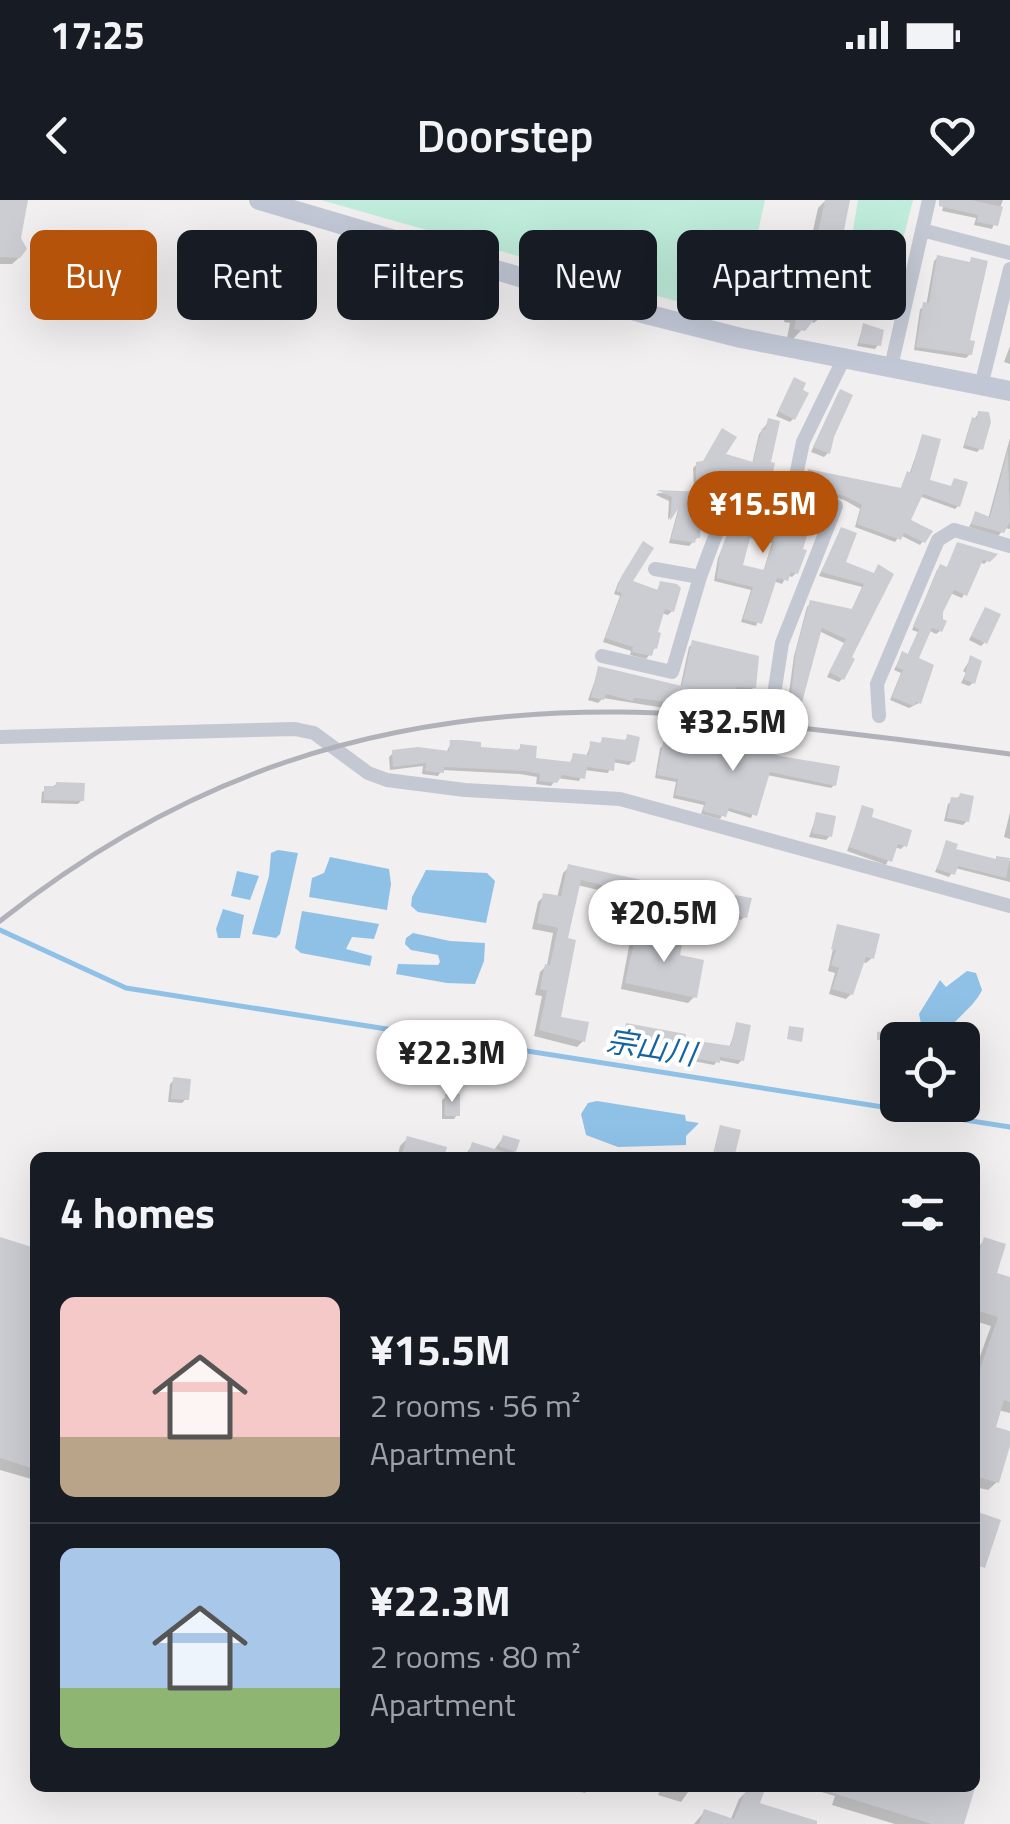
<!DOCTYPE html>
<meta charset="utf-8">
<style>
body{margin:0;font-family:"Titillium Web","Noto Sans JP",sans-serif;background:#20242c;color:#f1f3f6;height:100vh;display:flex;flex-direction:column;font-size:38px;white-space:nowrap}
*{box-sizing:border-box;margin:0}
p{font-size:32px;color:#9ea1a6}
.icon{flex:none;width:55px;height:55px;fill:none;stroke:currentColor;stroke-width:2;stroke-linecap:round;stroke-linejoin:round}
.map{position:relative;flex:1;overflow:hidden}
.drawer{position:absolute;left:30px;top:952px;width:950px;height:640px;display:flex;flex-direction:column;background:#171b24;border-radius:15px;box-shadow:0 10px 40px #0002}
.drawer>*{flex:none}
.top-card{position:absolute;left:30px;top:30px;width:950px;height:90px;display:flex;gap:20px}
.tools{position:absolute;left:880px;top:822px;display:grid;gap:20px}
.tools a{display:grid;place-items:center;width:100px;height:100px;border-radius:15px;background:#171b24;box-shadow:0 10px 40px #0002;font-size:50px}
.price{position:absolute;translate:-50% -85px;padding:0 22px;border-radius:35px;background:#fff;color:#222;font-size:32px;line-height:65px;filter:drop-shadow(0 2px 5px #0008)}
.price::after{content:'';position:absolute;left:50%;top:60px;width:30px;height:22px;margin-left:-15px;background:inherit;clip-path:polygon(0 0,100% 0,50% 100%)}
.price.active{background:#b45309;color:#fff}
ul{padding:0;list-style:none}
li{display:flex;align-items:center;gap:30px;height:250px;padding:0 30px}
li+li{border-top:2px solid #363941}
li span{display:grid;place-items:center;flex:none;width:280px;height:200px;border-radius:15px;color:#555}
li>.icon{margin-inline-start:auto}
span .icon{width:120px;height:120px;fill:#fffc;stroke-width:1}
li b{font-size:42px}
h2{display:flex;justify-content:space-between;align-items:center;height:120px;padding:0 30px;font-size:42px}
.chip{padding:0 35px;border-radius:15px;background:#171b24;box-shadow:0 10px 40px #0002;font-size:35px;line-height:90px}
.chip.active{background:#b45309;color:#fff}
.status{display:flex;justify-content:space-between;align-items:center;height:70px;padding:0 50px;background:#171b24;direction:ltr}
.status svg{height:28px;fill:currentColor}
header{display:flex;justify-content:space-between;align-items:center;height:130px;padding:0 30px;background:#171b24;font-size:45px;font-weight:600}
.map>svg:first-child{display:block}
.green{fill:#bfecdb}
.water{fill:#8fc1e7}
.shadow{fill:#0003;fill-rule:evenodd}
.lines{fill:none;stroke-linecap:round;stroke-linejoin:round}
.stream{stroke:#8fc1e7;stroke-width:5}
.building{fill:#cccdd3;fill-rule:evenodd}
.street{stroke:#c3c8d3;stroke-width:14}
.secondary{stroke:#c2c7d6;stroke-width:20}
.rail{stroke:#b1b2b9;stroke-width:5}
.labels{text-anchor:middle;stroke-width:8;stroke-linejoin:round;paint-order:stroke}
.water-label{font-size:30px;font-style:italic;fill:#1564a1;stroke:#fff}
</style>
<div class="status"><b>17:25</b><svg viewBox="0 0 49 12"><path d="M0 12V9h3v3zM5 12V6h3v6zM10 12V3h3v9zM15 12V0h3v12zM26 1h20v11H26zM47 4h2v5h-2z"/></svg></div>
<header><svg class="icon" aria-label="back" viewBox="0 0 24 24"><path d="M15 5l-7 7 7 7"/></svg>Doorstep<svg class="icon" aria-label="heart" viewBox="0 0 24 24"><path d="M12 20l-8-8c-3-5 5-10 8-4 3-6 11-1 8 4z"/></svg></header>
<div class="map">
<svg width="1010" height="1624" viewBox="0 0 1010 1624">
<rect width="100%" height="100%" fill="#f1efef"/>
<path class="green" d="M321,0H765L739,119Z
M858,0H913L898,59L858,52L851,42Z"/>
<path class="water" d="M278,650L298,653L280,734L276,738L252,734L269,676L271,653Z
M330,657L389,669L391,684L387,710L309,697L312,678L324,673Z
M426,670L487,673L495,681L486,723L418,712L411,706L412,697Z
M237,671L259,676L250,700L231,696Z
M223,709L244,715L240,738H218L216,729Z
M302,711L379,724L374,739L352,737L346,749L372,756L370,766L301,753L295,748Z
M413,733L450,741L485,743L484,761L475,784L447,783L396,774L398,764L438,765L440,762L438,755L411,750L405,744L406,738Z
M967,771L976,773L982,790C973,810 947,823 944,840H933L932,832L921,824L919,814L940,780L946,787Z
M597,901L685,915L686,921L699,923L686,936V945L618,947L586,935L581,914L588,903Z"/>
<path class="shadow" d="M0,0H25L19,38L22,55L12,64H0Z
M826,0H833L836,58L853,96L843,105L825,102L823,115L814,123L810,121L793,139L787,138L790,123L784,122L787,107L798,98L818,8Z
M945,0H1003L992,29L974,25L976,18L942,11Z
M938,57L968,64L972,60L967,142L970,154L966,158L914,150L920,109L926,106L934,61Z
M595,63L633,86L630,89L589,77Z
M863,126L878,145L875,149L857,146Z
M1010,146V164L1004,162Z
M791,184L793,219L790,222L776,216Z
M837,196L828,253L824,257L811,252Z
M979,213L981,248L977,252L963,248L970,224Z
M769,221L767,288L763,291L747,290L748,287L710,277L707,288L694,289L693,268L697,264L723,256L752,264L759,234Z
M922,237L927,282L950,288L955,281L958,306L955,309L919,296L908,321L923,341L920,345L900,335L895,342L855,327L860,309L844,300L816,291L812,295L802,294L809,272L900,290L905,278L909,275Z
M1010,238V329L1005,328L998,336L969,327L976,314L988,319Z
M658,293L701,294L698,337L689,346L669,343L679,306L668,320L669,301L656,295Z
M777,313L796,373L792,377L787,375L782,384L773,381L756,426L741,422L751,390L714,381L718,358L736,316L771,324ZM747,337L772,343L763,372L740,367Z
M841,330L843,363L873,375L878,368L842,479L839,482L827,477L844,443L819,431L791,534L785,538L786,521L774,520V511L778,507H787L794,456L807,407L811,403L851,411L862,387L819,376Z
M958,345L993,355L984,364L980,362L962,398L950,393L941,411L940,431L936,434L928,430L916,460L931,466L919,503L909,508L890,500L901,473L894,470L900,458L907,456L918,432L912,430L937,370L941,367L946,369Z
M640,348L629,382L656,392L661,383L672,411L668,415L661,413L655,448L646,459L630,455L631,451L603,442L620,396L614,394L618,383Z
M982,414L985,442L981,446L969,440Z
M693,443L754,487L750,491L734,490V501L725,512L701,514L603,498L598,503L588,500L599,469L680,488L689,447Z
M971,458L973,483L969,486L961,483L966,473L963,471Z
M628,537L633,561L629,565L612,562L608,573L584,570L579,581L557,578L551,586L536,584L537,577L520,574L442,570L438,576L422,574L423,566L390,570L389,557L393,553H446L451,543L478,549L516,552L521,547L533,560L569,564L574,555L586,557L591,544L598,545L603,540L624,541Z
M685,544L834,585L831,588L767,575L751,618L725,610L720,619L701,614L704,605L673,598L676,582L655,578L660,548L664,545L681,548Z
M57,584L82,600L78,604L41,603L42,592Z
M960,596L967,621L963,625L944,621L948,604Z
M863,608L869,619L905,645L901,649L894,647L886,665L847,651Z
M1010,612V639L1004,637Z
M817,614L830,636L826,640L809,637Z
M947,643L953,650L994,661L997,658L1010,661V682L955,668L949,677L935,672Z
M569,667L663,698L657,704L577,685L565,740L558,819L583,841L577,847L534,836L542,796L535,795L540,772L547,765L553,733L532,729L538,702L544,696L557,698L563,673Z
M736,697L745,716L741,720L704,714L710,699L731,705Z
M838,727L872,758L866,763L861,762L851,794L846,799L829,794L835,773L828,771Z
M659,728L695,796L688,803L621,789L629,746L636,740L650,743Z
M627,825L682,841L729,848L737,825L742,860L738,864L718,860L714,865L620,847Z
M887,837L909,840H898V858L889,859Z
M174,880L186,899L182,903L168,902L170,884Z
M446,897L457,915L454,919H442V900Z
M504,937L517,942L512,958H463L473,944L493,951Z
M408,938L441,958H397L400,946Z
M0,1040L35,1051V1280L0,1270Z
M985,1040L994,1075L1010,1080V1213L998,1210L993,1229L1010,1234V1237L997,1282L988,1290L975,1287V1170L991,1126L975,1121V1050Z
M566,1588H589L585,1593Z
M661,1588H691L681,1602L658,1595Z
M808,1588H972L962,1598L954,1624H895L832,1605L835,1596Z
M748,1590L757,1605L815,1624H694L704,1612L730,1621L739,1599Z"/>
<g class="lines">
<path class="stream" d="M0,730L126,788L1010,927"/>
</g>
<path class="building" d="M0,0H28L21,38L27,49L20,58L0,57Z
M825,0H850L839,56L862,60L855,97L830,92L825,116L820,112L805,131L794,129L797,114L792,113L796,95L804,97Z
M939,0H971L1003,7L998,26L977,22L978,15L939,6Z
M937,55L970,62L971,57L988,61L970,140L975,141L972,155L916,147L923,102L929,103Z
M594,60L639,74L635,88L590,74Z
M863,123L884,130L881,146L859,143Z
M794,177L806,183L803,190L809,193L795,220L778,211Z
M840,189L853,195L834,237L830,254L813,247Z
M978,211L989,212L991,222L983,250L965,245L972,217L977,219Z
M768,218L780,221L771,262L775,263L769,289L749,288L750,284L712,274L713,286H696V262L703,261L722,228L737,237L726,254L753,262L762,228L765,230Z
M922,234L941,239L930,280L951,286L954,278L968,282L960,307L923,294L911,320L933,331L925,343L904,333L901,340L857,324L862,305L847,297L819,288L818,293L804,291L808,269L901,288L907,271L911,273Z
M1008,250L1010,322L1004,333L971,324L975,311L990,317Z
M657,290L704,292L700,338H696L695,343L671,339L680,306L670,321L672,297Z
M776,310L798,313L796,317L811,322L803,349L807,350L798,374L791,372L788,381L777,378L762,424L743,419L753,387L717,378L720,353L735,313L773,322ZM751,334L774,340L764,370L743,365Z
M841,327L857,333L846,362L874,373L878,364L894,374L852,457L855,459L844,480L829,472L846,439L822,428L793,536L787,534L789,518H777V504L790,505L796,450L810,400L852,409L864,384L821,372Z
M643,341L654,348L633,381L658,390L660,381L677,384L681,388L674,412L665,409L658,432L661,433L657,449L654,448L652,456L632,452L633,447L605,438L622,393L616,391L621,377Z
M957,342L998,354L990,362L983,360L967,396L954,390L943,412V419L947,421L942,432L932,428L919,458L934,465L921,504L916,502L914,506L892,497L903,470L896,467L902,451L908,454L919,429L913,426L933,381L940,364L947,367Z
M985,407L1001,414L987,444L971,436Z
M692,440L759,456L756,488L736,487V502H732L731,510L707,509V511L654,500L634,498L633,501L606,494L604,500L591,497L598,466L682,486Z
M970,455L982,461L975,484L964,479Z
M627,534L640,537L635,562L615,559L614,571L587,567L585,579L562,575L557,583L539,581L540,574L525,571L444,567V573L425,571L426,563L393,567L392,550L418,547L449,551L450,540H460L481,542V547L520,550V544L537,546L536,558L571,562L573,553L589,555L590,541L601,543L602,537L626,540Z
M684,541L722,544L748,553L749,549L756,548L780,556L840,566L836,586L770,572L757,616L729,608L726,617L706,612L703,610L706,602L675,595L678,579L657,575L663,542L683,546Z
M56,582L85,583L84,601L44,600V586H56Z
M960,593L974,596L969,622L947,618L951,597L959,598Z
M862,605L874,609L872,617L912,630L907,647L898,644L892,662L849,647Z
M816,612L836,616L832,637L812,633Z
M946,640L958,644L956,649L996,659V656L1010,658L1006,678L958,666L955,675L937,669Z
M568,664L669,686L665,700L581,680L568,738L576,740L561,817L589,822L585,842L539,830L547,791L540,789L545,764L550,765L558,728L537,723L543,693L561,696Z
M735,695L752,698L747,718L706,711L710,697L734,703Z
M837,724L880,734L874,759L866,757L853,795L832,789L839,768L831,765L836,750L831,749Z
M658,725L678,730L676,738L683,740L680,755L704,760L697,798L625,783L635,738L654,741Z
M736,822L751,825L744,861L720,857V863L622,844L626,823L686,834L685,839L731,846Z
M789,826L804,828L802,842L787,839Z
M911,828L912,840H877V832Z
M173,877L191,879L189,900L171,899Z
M445,894H460V916H445Z
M720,925L741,930L734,958H712Z
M503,935L520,940L516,952L499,946Z
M407,936L447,947L444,958H401Z
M472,942L514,955V958H467Z
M0,1037L35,1048V1269L0,1258Z
M984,1037L1006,1044L997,1073L1010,1077V1202L1004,1200L996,1227L1010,1231V1246L999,1283L975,1276V1183L998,1117L975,1110V1054L978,1055Z
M975,1311L1001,1320L985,1368L975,1365Z
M747,1588L764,1592L760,1603L817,1621V1624H699L704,1609L734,1619Z
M823,1588H975L964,1624H932L823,1590Z"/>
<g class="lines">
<path class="street" d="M922,30L1010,53
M891,167L929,0
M981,186L1010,69
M791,300L803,242L844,158
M655,369L700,377
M602,456L672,472L700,377L729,299L791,300L836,306L782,443L775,488
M879,516L877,484L938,340L954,330L1010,346
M0,537L295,529L314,533L368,573L387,580L465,590L620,599L1010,706"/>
<path class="secondary" d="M259,0L642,113L741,138L1010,191"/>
<path class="rail" d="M0,721C184,575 377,512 611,512C671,511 732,520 792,527C865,535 937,544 1010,554"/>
</g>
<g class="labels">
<g class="water-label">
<text transform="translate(651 848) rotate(9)" y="10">宗山川</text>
</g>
</g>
</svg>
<div class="tools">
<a><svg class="icon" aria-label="locate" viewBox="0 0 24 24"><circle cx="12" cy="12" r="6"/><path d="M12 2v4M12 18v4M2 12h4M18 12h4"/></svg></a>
</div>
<b class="price active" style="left:763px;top:356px">¥15.5M</b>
<b class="price" style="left:733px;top:574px">¥32.5M</b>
<b class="price" style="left:664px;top:765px">¥20.5M</b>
<b class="price" style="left:452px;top:905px">¥22.3M</b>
<div class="top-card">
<a class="chip active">Buy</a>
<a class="chip">Rent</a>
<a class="chip">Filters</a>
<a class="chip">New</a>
<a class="chip">Apartment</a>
</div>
<section class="drawer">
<h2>4 homes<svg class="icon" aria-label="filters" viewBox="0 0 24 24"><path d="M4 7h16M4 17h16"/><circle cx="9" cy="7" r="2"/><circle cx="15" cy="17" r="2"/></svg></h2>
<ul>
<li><span style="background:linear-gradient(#f6c9c9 70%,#b9a48a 0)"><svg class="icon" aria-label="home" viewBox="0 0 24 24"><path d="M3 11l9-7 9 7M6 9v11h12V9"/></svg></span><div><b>¥15.5M</b><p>2 rooms · 56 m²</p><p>Apartment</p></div></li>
<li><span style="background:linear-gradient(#a9c7e8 70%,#8fb573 0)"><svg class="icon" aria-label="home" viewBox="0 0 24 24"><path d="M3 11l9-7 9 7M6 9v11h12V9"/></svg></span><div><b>¥22.3M</b><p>2 rooms · 80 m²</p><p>Apartment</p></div></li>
</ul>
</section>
</div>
